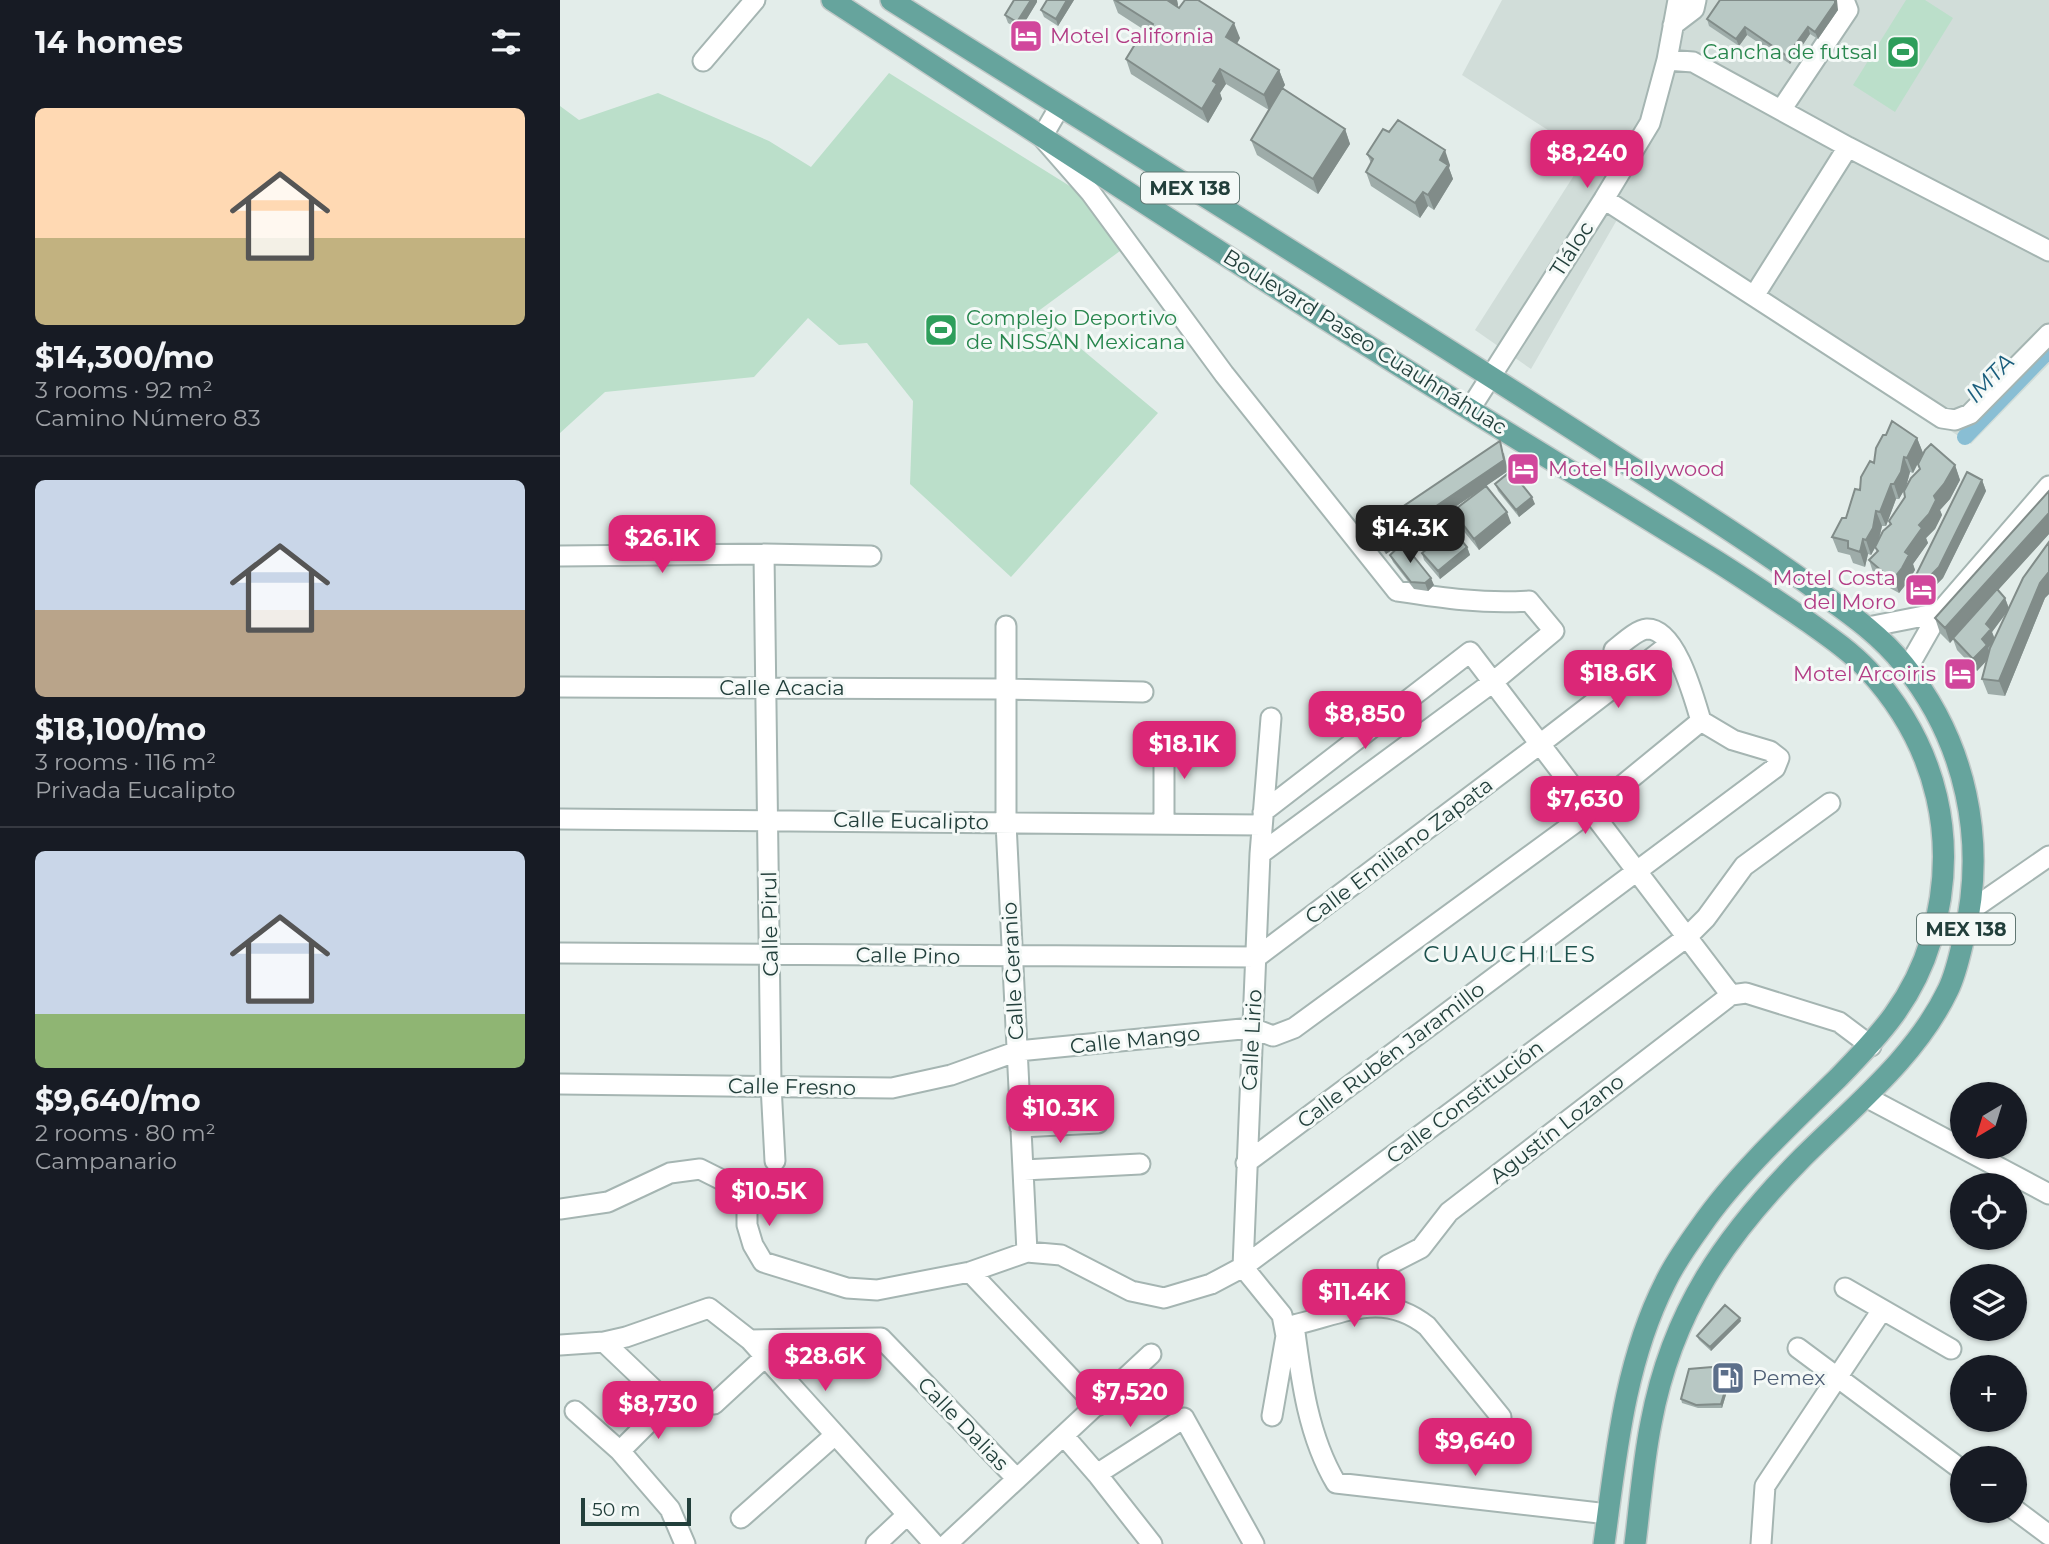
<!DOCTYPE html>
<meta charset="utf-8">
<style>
body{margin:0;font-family:Montserrat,sans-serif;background:#242831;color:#f1f3f6;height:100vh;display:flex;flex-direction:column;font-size:26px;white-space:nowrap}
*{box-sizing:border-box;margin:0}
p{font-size:23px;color:#9ea1a6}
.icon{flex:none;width:38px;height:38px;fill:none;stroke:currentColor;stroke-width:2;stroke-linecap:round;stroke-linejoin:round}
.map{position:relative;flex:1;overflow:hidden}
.side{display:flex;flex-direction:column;background:#171b24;width:560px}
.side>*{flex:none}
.needle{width:46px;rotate:218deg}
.tools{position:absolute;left:1390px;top:1082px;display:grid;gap:14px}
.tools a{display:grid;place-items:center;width:77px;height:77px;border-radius:50%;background:#171b24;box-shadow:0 2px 5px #0004;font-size:35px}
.scale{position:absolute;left:21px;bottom:18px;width:110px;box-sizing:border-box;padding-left:7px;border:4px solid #223f3b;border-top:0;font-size:19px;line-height:24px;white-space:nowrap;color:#223f3b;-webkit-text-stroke:5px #f4f9f7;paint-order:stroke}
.price{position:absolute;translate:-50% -60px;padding:0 16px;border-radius:14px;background:#db2777;color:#fff;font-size:23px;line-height:46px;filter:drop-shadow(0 2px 4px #0008)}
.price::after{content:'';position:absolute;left:50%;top:42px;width:21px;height:16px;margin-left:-10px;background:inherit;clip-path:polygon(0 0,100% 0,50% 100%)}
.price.active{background:#222;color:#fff}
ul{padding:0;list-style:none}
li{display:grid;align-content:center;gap:14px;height:371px;padding:0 35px}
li+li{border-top:2px solid #363941}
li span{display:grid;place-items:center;height:217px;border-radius:10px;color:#555}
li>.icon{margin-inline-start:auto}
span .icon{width:126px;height:126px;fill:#fffc;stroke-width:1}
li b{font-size:30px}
h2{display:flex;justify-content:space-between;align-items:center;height:84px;padding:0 35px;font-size:30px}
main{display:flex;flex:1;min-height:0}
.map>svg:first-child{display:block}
.built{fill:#d1ddd9}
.green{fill:#bbdfca}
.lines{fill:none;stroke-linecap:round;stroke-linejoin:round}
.canal{stroke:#89bed4;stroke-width:16}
.minor-casing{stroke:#a5b5b2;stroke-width:23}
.major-casing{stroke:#c1c9c8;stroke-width:24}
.minor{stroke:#fff;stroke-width:19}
.major{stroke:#66a49d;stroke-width:21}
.wall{fill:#9eaca9;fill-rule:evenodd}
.shaded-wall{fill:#818c89}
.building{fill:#b8c8c4;stroke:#818c89;stroke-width:2}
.labels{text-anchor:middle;stroke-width:6;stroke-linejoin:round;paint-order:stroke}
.shield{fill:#f4f9f7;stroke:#617773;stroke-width:2}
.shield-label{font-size:19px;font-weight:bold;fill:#223f3b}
.hotel-label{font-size:21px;fill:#b23c85;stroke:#f4f9f7;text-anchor:start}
.leisure-label{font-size:21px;fill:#27864d;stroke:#f4f9f7;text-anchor:end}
.street-label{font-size:21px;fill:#223f3b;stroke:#f4f9f7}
.service-label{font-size:21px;fill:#4e5e75;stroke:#f4f9f7;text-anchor:start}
.water-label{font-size:23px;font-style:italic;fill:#1a5e7d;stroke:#f4f9f7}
.neighbourhood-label{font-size:23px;letter-spacing:2px;fill:#1d524d;stroke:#f4f9f7}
</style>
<main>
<section class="side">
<h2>14 homes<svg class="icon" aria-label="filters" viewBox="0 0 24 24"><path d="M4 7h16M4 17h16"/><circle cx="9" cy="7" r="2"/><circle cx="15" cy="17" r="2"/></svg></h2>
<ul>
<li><span style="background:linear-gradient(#ffd9b3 60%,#c2b280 0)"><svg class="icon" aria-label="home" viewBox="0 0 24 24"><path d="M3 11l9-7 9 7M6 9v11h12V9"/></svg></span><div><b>$14,300/mo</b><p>3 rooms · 92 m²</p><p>Camino Número 83</p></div></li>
<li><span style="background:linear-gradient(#c9d6e8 60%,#b9a48a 0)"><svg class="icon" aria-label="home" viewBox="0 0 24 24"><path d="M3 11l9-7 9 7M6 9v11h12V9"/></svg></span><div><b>$18,100/mo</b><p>3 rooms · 116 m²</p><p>Privada Eucalipto</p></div></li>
<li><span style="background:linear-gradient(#c9d6e8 75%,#8fb573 0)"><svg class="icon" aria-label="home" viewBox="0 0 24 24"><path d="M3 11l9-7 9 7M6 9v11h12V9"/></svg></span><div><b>$9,640/mo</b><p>2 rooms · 80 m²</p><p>Campanario</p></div></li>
</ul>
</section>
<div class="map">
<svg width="1489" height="1544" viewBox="0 0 1489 1544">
<rect width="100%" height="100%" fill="#e3edea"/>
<path class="built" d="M942,0H1489V364L1411,444L1058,218L971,369L915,330L1027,155L902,75Z"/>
<path class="green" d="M1346,0H1365L1393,18L1335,112L1293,85Z
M329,73L521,193L560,251L477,312L598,413L451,577L350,484L353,401L307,343L279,345L248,318L194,377L45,392L0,433V106L19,120L98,93L209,141L251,167Z"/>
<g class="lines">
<path class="canal" d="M1405,437L1489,350"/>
<defs>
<path id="minor" d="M1113,25L1134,9L1136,0
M1107,60L1133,62L1288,147L1489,251
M143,61L195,0
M500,106L482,137L531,193L664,374L837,591C883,598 922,604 969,601L994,631L933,682L700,854
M1221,110L1288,10L1284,0
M1044,199L1382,418L1395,420L1410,414L1489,334
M1194,296L1288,147
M910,409L1044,199L1090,123L1107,60L1118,0
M204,554L211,1085L215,1161
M0,556L204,554L311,556
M446,626V823L467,1252
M1308,627L1379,613
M1054,650C1062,644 1076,630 1087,629C1116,628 1134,698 1141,721
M1347,669L1379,613L1489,486
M0,687L444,689L583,692
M703,812L910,652L1171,995
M0,819L702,825
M604,823V738
M1411,910L1489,856
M0,953L697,957L980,744L1110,644
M1171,995L1186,993L1279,1022L1311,1046
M0,1084L332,1088L391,1075L458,1051L692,1028L713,1036L734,1028L1031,811L1141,721
M1306,1097L1489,1194
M460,1127L538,1123
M686,1163L1215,768L1219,758L1210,751L1173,740L1141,721
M464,1170L580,1164
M0,1209L48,1202L110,1173L140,1169L176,1187L187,1202V1225L193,1245L203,1262L287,1288L317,1290L410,1272L467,1252L501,1255L571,1291L604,1298L651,1284L683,1267L1127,937L1146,918L1184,866L1270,803
M828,1265L861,1248L889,1212L1171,995
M683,1267L700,854L711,718
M683,1267L722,1315L726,1336L712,1416
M410,1272L537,1406
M1285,1288L1391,1349
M190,1340L321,1338L457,1479
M44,1342L108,1403L60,1451
M0,1345L44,1342L66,1337L149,1308L190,1340L374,1544
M1238,1348L1402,1470
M154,1404L205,1357
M15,1411L60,1451L110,1509L125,1544
M941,1417L867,1326C822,1290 783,1314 734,1325C741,1379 748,1436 776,1483L1048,1514
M504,1436L537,1474L592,1544
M537,1474L624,1418L694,1544
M1454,1509L1489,1535
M181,1518L275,1435
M316,1544L347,1515
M387,1544L591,1354
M1201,1544L1205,1486L1322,1310"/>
<path id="major" d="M272,0C495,145 717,291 943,430C1013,473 1083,516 1153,559C1185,579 1216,600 1247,621C1268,636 1290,651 1308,670C1378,746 1400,842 1371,940C1353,1000 1320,1035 1278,1078C1232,1123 1177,1174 1141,1226C1128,1244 1114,1264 1105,1283C1064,1364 1056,1456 1044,1544
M331,0C573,152 816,302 1056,457C1121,499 1188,540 1251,586C1284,610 1318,632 1344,665C1406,742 1427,841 1404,937C1400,954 1396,974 1388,990C1356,1057 1294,1106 1243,1157C1165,1236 1112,1311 1091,1423C1083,1463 1080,1504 1075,1544"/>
</defs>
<use href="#minor" class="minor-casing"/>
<use href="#major" class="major-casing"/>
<use href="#minor" class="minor"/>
<use href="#major" class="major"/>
</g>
<path class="wall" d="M487,0H514L498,26L484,17L481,10Z
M553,0H617L618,5L617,7L680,38L677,44L719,70L725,85L722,89L785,129L790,144L758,194L697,155L691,140L709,110L666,84L660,93L662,99L648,123L571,74L566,59L585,39L589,33L558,13Z
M477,2L460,30L448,23L445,15Z
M1278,10L1258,39L1250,34L1230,64L1187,35L1179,46L1149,26L1147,19Z
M807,154L890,165L889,168L893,179L874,210L868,206L860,218L811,186L806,172L811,163Z
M1357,438L1363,453L1353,473L1350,472L1346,487L1395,465L1400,480L1390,499L1380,510L1382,515L1375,529L1366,538L1368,543L1353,564L1355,570L1347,583L1339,593L1328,587L1314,575L1309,560L1317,552L1315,548L1311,555L1308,554L1305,567L1293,563L1290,555L1278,552L1272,537L1286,518L1314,463ZM1344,490L1345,497L1329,521L1330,525L1319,540L1322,526H1326L1336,499H1339Z
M944,453L948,471L926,486L951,523L919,550L897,523L893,511L923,488L826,554L815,539L811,528Z
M1422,480L1426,491L1383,578L1370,591L1361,586L1356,575Z
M935,484L975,504L959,517L938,491Z
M1489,491V534L1438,590L1445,598L1449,608L1489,542V594L1485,598L1445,696L1428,694L1422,679L1427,660L1417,671L1397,650L1393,639L1390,643L1380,633L1375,618ZM1447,612L1435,639L1432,632Z
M907,547L910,555L880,579L864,560L862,553Z
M830,555L874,585L868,591L854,589L833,562Z
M1181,1321L1151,1351L1139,1340L1137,1336Z
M1171,1378L1162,1408H1138L1122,1403L1121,1399Z"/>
<path class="shaded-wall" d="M471,0H477V2L460,30L457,22Z
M507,0H514L498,26L496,19Z
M607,0H617L618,5L613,15Z
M1275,0H1277L1278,10L1258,39L1255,32Z
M674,23L680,38L672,52L666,37Z
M1185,27L1187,35L1179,46L1176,39Z
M1248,27L1250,34L1230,64L1227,56Z
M660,69L666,84L660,93L662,99L648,123L642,109L653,81Z
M719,70L725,85L709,110L704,95Z
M785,129L790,144L758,194L753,179Z
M885,150L890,165L889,168L893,179L874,210L868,195L880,160Z
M863,192L868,206L860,218L855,203Z
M1357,438L1363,453L1353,473L1347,458Z
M940,441L948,471L826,554L822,543Z
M1344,457L1350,472L1346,487L1339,499L1334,484Z
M1395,465L1400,480L1390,499L1380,510L1382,515L1375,529L1366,538L1368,543L1353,564L1355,570L1347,583L1339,593L1334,578L1359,525L1374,496Z
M1422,480L1426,491L1383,578L1370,591L1366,580Z
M1331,484L1336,499L1326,526L1320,512Z
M972,497L975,504L959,517L956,510Z
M1316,511L1322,526L1318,542L1311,555L1306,540Z
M947,512L951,523L919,550L914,539Z
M1489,513V534L1390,643L1385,628Z
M1303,539L1308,554L1305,567L1300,552Z
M907,547L910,555L880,579L878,571Z
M1489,572V594L1485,598L1445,696L1439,681L1480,583Z
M871,578L874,585L868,591L865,583Z
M1445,598L1449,609L1432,632L1435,640L1428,648L1431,656L1417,671L1413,659L1422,639L1426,624Z
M1180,1318L1181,1321L1151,1351L1150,1347Z
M1170,1374L1171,1378L1162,1408L1161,1404Z"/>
<path class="building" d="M454,0H471L457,22L445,15Z
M487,0H507L496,19L481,10Z
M555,0H607L619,8L625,0H638L674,23L666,37L719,70L704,95L660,69L653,81L657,84L642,109L566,59L580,36L585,39L593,24Z
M1160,0H1275V3L1255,32L1248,27L1227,56L1185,27L1176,39L1147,19Z
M722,88L785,129L753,179L691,140Z
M838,120L885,150L880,160L888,165L868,195L863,192L855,203L806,172L813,159L807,154L823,129L829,132Z
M1332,421L1357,438L1347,458L1344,457L1341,472L1334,484H1331L1320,512L1316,511L1313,528L1306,540L1303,539L1300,552L1288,548V541L1272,537L1282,518H1286L1295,489L1300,490L1301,477L1310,461L1314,463L1316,448L1323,435H1326Z
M940,441L944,460L822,543L811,528Z
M1371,444L1395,465L1384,484L1374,496L1376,500L1369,514L1359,525L1362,528L1345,552L1349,555L1342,568L1334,578L1323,572L1309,560L1318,551L1315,547L1323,531L1331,524L1329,521L1345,497L1344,491L1351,478L1360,469L1358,464L1365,450Z
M951,471L972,497L956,510L935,484Z
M1407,472L1422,480L1379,567L1366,580L1356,575Z
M926,486L947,512L914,539L893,511Z
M1489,491V513L1385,628L1375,618Z
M892,529L907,547L878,571L862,553Z
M1489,542V572L1480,583L1439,681L1422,679L1430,648L1463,578Z
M843,543L871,578L865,583L851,582L830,555Z
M1437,589L1445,598L1426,624L1431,629L1422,639L1427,645L1413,659L1393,638Z
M1165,1305L1180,1318L1150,1347L1137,1336Z
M1152,1367L1170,1374L1161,1404L1136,1405L1121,1399L1129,1369Z"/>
<defs>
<symbol id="hotel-square" viewBox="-11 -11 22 22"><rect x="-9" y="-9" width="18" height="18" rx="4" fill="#d1479c" stroke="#f4f9f7"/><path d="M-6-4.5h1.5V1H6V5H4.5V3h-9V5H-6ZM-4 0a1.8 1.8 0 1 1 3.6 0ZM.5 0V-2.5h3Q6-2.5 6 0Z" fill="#fff"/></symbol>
<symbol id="stadium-square" viewBox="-11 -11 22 22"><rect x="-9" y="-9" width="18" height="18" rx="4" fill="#2e9e5b" stroke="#f4f9f7"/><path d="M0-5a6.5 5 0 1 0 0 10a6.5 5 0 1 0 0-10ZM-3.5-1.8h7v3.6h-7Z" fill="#fff"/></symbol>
<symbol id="fuel-square" viewBox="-11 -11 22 22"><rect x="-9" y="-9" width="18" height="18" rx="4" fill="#5c6f8a" stroke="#f4f9f7"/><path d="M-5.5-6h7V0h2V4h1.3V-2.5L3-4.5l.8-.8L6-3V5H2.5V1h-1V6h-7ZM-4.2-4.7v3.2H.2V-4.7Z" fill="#fff"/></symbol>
</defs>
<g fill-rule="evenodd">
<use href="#hotel-square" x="447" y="17" width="38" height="38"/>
<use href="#stadium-square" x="1324" y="33" width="38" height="38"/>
<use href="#stadium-square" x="362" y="311" width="38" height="38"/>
<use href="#hotel-square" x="944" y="450" width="38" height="38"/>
<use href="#hotel-square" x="1342" y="571" width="38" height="38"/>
<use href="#hotel-square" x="1381" y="655" width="38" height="38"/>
<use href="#fuel-square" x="1149" y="1359" width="38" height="38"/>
</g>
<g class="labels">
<g class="shield">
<rect x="581" y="172.5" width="98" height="31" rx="5"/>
<rect x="1357" y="913.5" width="98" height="31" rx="5"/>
</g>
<g class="shield-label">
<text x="630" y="195">MEX 138</text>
<text x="1406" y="936">MEX 138</text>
</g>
<g class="hotel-label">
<text x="490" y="43">Motel California</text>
<text x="988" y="476">Motel Hollywood</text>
<text x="1336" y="585" text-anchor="end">Motel Costa<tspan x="1336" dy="24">del Moro</tspan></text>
<text x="1376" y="681" text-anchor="end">Motel Arcoiris</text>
</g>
<g class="leisure-label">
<text x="1318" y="59">Cancha de futsal</text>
<text x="406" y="325" text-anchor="start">Complejo Deportivo<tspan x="406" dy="24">de NISSAN Mexicana</tspan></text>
</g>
<g class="street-label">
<text transform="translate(1012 249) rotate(-57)" y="7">Tláloc</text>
<text transform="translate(805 342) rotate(32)" y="7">Boulevard Paseo Cuauhnáhuac</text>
<text x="222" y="695">Calle Acacia</text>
<text transform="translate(351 821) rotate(1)" y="7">Calle Eucalipto</text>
<text transform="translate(839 851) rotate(-37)" y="7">Calle Emiliano Zapata</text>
<text transform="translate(210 924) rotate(-91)" y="7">Calle Pirul</text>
<text transform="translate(348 956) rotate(1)" y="7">Calle Pino</text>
<text transform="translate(453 971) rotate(-93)" y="7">Calle Geranio</text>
<text transform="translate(575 1040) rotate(-6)" y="7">Calle Mango</text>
<text transform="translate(692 1040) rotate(-87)" y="7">Calle Lirio</text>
<text transform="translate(831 1055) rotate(-37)" y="7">Calle Rubén Jaramillo</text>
<text transform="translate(232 1087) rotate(1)" y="7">Calle Fresno</text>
<text transform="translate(905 1102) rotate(-37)" y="7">Calle Constitución</text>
<text transform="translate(997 1129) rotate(-38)" y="7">Agustín Lozano</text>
<text transform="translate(403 1424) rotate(46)" y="7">Calle Dalias</text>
</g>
<g class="service-label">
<text x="1192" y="1385">Pemex</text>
</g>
<g class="water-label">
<text transform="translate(1430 378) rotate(-46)" y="8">IMTA</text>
</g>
<g class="neighbourhood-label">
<text x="950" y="962">CUAUCHILES</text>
</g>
</g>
</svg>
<div class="tools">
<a><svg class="needle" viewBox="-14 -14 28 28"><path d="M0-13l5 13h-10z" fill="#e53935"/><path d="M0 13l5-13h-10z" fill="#9ea1a6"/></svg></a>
<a><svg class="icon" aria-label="locate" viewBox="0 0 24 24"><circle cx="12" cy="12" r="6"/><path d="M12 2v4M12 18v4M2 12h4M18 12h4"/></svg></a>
<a><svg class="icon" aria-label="layers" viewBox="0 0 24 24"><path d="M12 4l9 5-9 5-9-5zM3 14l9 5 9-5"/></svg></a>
<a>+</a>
<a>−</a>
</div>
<div class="scale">50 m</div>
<b class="price" style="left:1027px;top:190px">$8,240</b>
<b class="price active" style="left:850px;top:565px">$14.3K</b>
<b class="price" style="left:102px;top:575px">$26.1K</b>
<b class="price" style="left:1058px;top:710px">$18.6K</b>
<b class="price" style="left:805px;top:751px">$8,850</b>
<b class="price" style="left:624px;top:781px">$18.1K</b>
<b class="price" style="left:1025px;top:836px">$7,630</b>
<b class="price" style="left:500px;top:1145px">$10.3K</b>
<b class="price" style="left:209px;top:1228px">$10.5K</b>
<b class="price" style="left:794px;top:1329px">$11.4K</b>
<b class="price" style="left:265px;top:1393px">$28.6K</b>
<b class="price" style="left:570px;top:1429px">$7,520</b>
<b class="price" style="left:98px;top:1441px">$8,730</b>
<b class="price" style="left:915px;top:1478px">$9,640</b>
</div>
</main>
